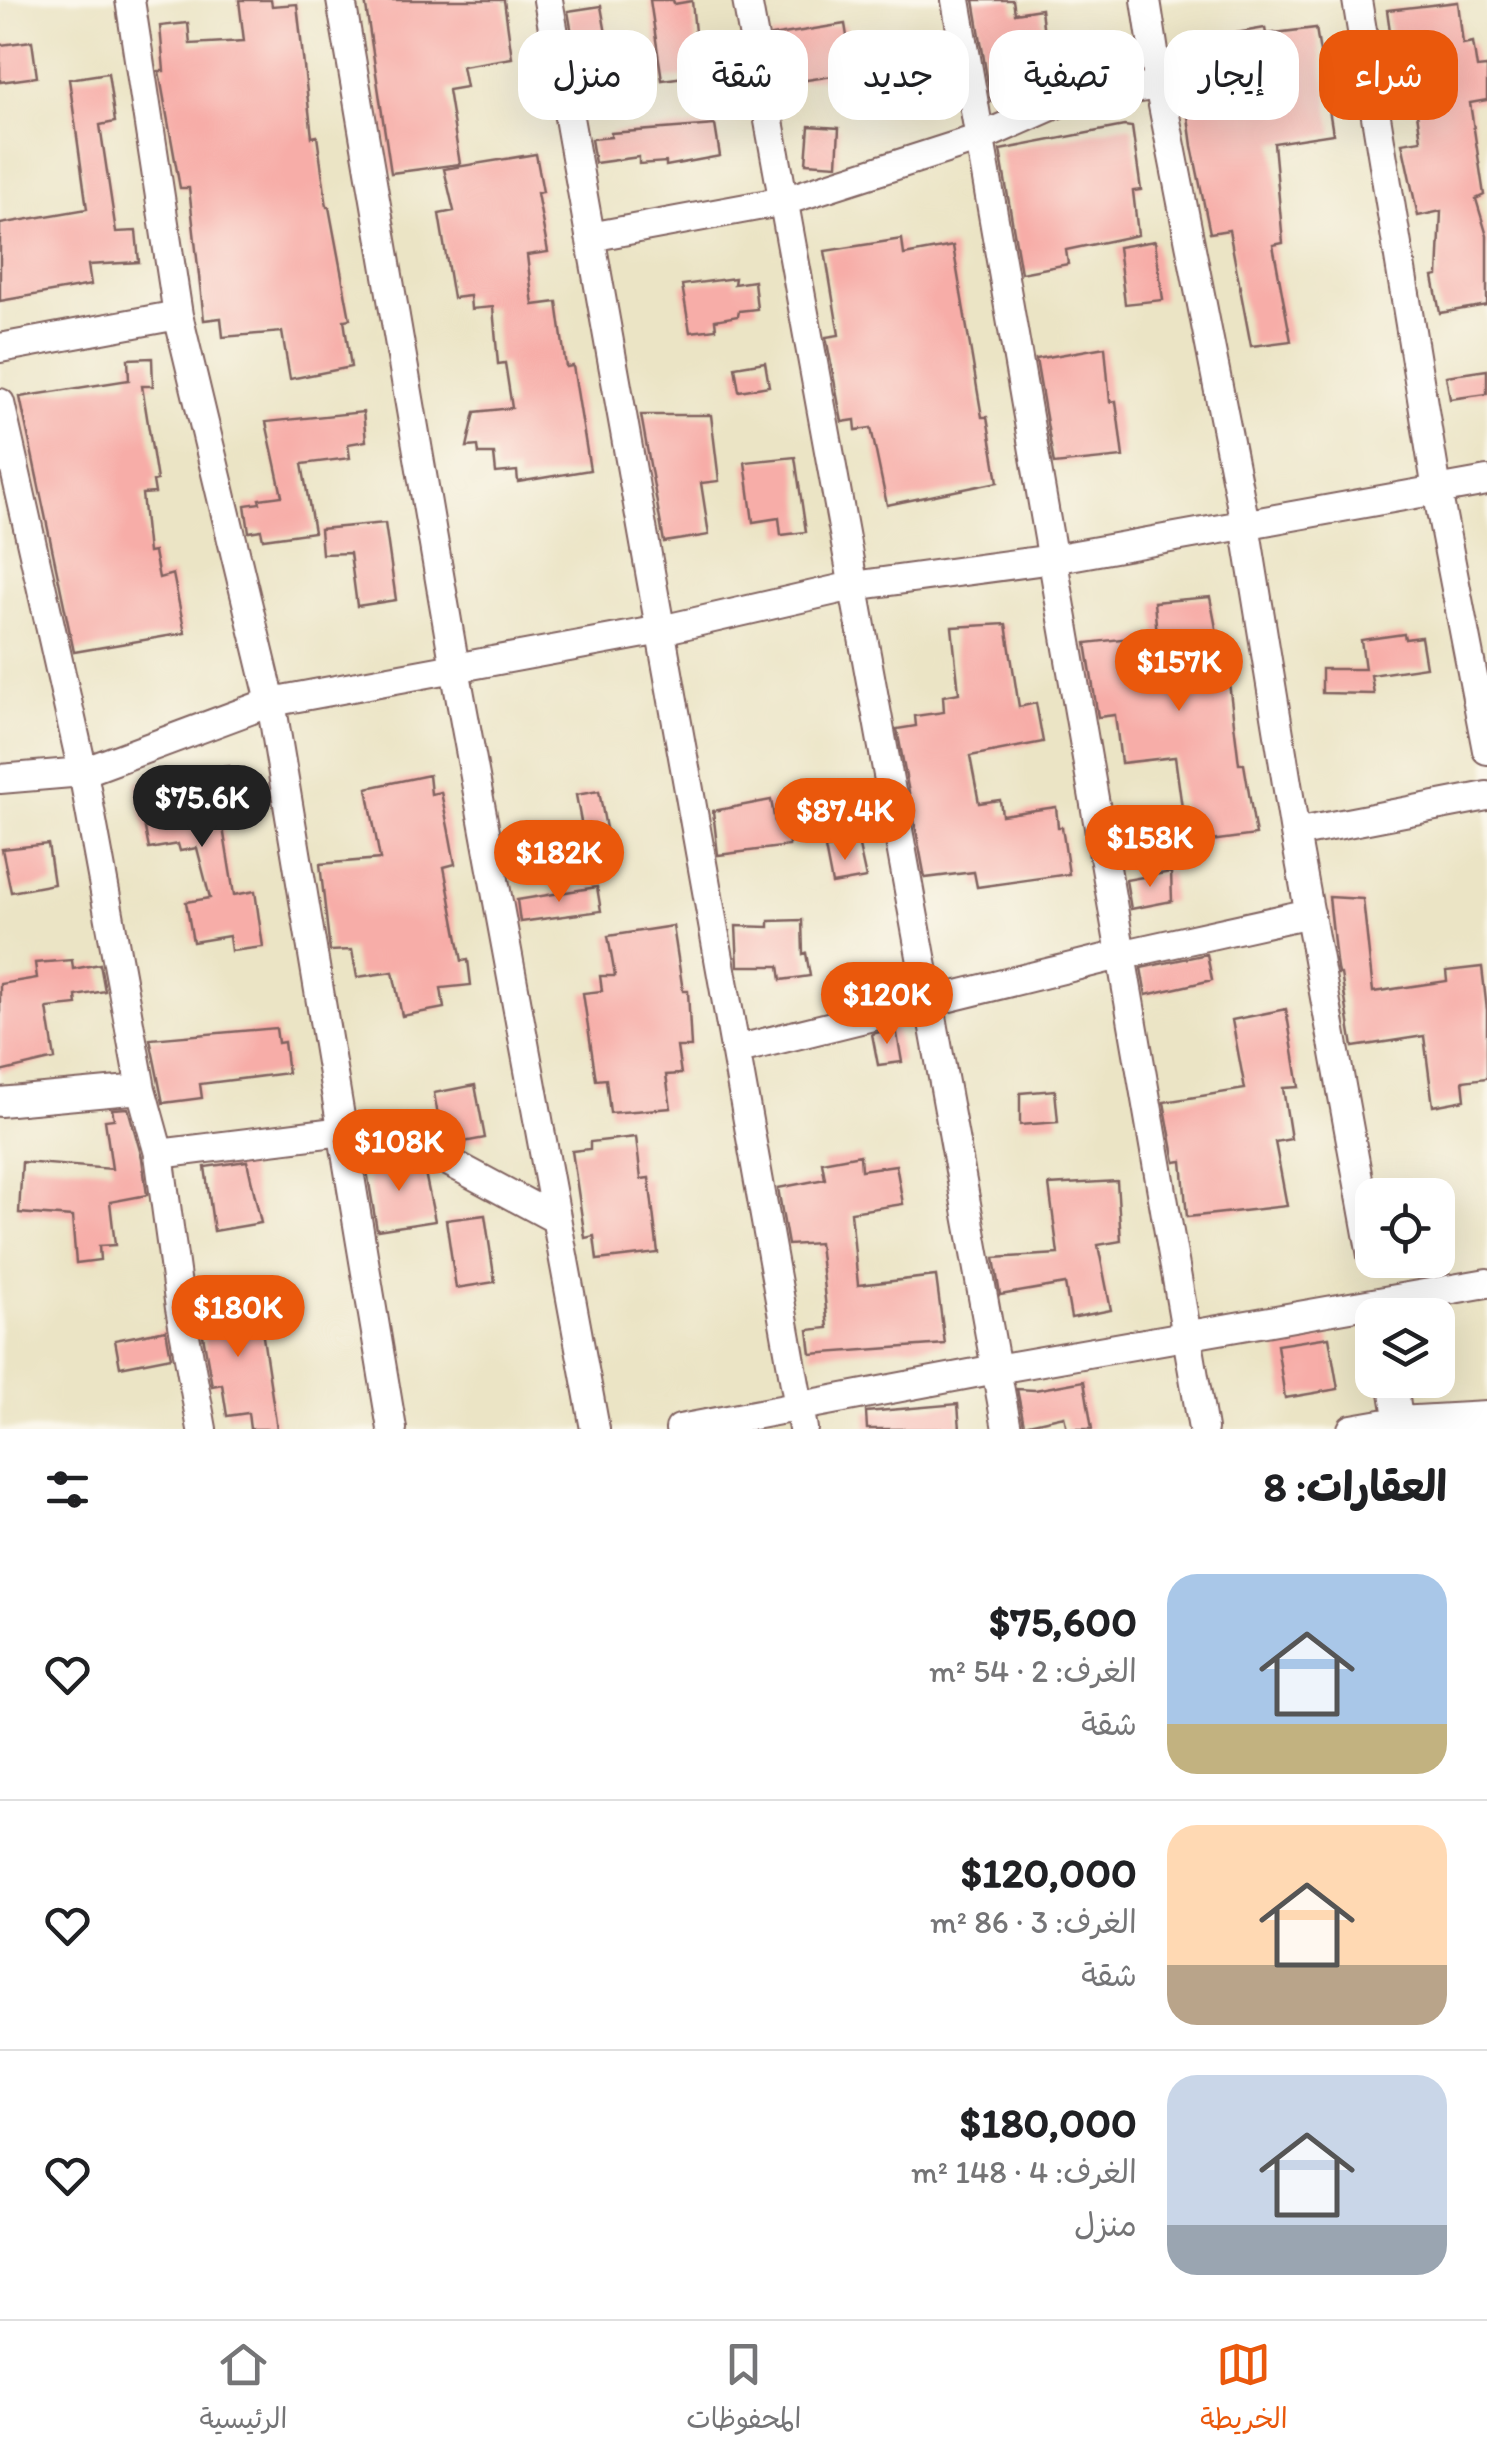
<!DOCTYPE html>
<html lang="ar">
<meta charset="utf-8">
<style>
body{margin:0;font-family:Itim,"Playpen Sans Arabic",sans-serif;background:#f2f2f2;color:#202124;direction:rtl;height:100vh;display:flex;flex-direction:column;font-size:38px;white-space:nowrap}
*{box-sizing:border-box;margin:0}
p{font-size:32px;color:#757577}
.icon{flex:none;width:55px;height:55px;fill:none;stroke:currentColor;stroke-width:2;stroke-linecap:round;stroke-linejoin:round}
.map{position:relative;height:1429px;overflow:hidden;direction:ltr}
.drawer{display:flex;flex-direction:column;background:#fff;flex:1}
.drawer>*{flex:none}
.guide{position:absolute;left:30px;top:30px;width:1428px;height:90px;direction:rtl;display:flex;gap:20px}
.fabs{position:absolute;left:1355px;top:1178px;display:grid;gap:20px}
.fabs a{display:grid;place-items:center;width:100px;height:100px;border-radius:20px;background:#fff;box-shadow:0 10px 40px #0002;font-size:50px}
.price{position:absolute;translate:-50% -85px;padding:0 22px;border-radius:35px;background:#ea580c;color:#fff;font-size:32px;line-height:65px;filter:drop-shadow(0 2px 5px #0008)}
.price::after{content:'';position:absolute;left:50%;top:60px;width:30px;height:22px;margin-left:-15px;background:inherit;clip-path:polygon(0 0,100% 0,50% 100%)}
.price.on{background:#222;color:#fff}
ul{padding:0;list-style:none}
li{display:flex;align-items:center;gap:30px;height:250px;padding:0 40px}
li+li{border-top:2px solid #e0e0e0}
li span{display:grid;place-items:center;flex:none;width:280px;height:200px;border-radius:30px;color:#555}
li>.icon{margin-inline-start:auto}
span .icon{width:120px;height:120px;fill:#fffc;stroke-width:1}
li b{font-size:42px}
h2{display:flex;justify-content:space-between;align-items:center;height:120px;padding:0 40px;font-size:42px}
.chip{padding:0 35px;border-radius:30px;background:#fff;box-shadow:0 10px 40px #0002;font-size:35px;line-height:90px}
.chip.on{background:#ea580c;color:#fff}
.dock{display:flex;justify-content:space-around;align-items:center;height:140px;border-top:2px solid #e0e0e0;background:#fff;font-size:28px;color:#757577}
.dock a{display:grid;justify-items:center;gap:5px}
.dock .on{color:#ea580c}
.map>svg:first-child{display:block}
.building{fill:#f7ada8}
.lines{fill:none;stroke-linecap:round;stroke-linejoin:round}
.minor-casing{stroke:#826461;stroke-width:32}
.minor{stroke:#fff;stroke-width:28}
</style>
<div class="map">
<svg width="1487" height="1429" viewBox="0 0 1487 1429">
<rect width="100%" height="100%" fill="#fbf7ec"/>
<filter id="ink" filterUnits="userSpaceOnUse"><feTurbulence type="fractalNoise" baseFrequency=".01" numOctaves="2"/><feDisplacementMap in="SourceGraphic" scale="20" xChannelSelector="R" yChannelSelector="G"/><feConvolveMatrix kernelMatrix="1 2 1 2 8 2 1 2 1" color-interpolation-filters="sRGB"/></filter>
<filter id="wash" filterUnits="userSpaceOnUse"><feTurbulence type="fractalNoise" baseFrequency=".0048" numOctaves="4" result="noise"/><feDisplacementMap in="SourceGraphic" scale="40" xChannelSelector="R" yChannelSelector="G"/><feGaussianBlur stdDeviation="2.25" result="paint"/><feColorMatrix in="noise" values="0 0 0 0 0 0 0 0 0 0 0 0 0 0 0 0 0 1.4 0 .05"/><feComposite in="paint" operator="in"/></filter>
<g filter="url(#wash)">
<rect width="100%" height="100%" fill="#ebe4c5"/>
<g id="blocks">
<path class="building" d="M239,0H271L272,6L297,4L312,137L317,136L327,207H329L350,319L344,320L351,367L290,379L282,332L223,337L221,318L204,320L189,188H180L159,71H164L160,26L188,23L190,44L244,41Z
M365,0H504L512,58L462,66L466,87L448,90L460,164L391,173Z
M650,0H673L674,4L692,1L699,75L662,80Z
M974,0H1013L1015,13L1041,9L1050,87L1035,94L991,101Z
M1458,2L1463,44L1473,42L1477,68L1487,67V100L1470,103L1484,195L1476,199L1487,236V305L1440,313L1433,277L1438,276L1441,211L1418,216L1402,143L1421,140L1414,93L1399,95L1387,10Z
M601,6L608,45L575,51L568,11Z
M845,24L853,73L780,84L771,36Z
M1265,28L1266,34L1316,28L1333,134L1274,143L1283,243L1273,245L1291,341L1251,346L1229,230L1210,233L1192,146L1178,43Z
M32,41L37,77L0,82V45Z
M108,73L115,122L100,125L116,232L136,231L139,262L88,265L91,285L0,301V224L87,209L69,79Z
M715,125L720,156L666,166V162L639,164V157L595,163L591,139L611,137V133Z
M809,126L839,128L837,165L806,163Z
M1124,126L1132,127L1141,190L1133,191L1138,235L1066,250L1068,264L1021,273L1000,150Z
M536,154L543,192L537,193L548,252L527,255L533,305L557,302L566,367L573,366L590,470L518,482L517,471L496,473L494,454H479L478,446L467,447L475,412L512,408L505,363L498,364L493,307L471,309L470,296L453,298L439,214L454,211L444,169Z
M902,239L904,255L953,246L982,417H987L998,482L887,505L871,428L856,430L855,420L842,422L826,337L839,335L825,251Z
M1155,241L1163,300L1125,304L1118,247Z
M735,278L734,284L754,281L757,309L739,311L738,316L715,320L716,329L690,332L682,285Z
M1105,347L1110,402L1116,401L1123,457L1054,464L1036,359Z
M152,358L153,386H142L157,480L153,481L155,493L142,494L148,553L154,552L159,578L173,574L185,633L74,652L20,397L129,380L128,359Z
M765,362L769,386L739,391L735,367Z
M1487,370V394L1450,399L1446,376Z
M363,412L366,441L348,444L350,458L302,464L314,532L263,539L261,530L249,532L245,505L260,503L259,499L282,496L266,422Z
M641,415H711L719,481L701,483L709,535L664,542Z
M795,457L806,532L781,535L779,518L753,522L745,462Z
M385,523L396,600L357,606L350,553L322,554L320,529Z
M1210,597L1222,659L1226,658L1239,764H1244L1256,835L1187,844L1175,757L1121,763L1115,715L1098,717L1086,643L1157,635L1154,602Z
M1006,624L1019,707L1036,703L1043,742L970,756L979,803L1000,800L1002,815L1056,807L1058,827H1062L1069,874L977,887L974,872L925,878L897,729L916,726L915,716L944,712L943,696L959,693L952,627Z
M1404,634L1405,639L1421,637L1426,667L1371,675L1374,694L1322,693V669H1365L1361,640Z
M229,766L235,801L219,803L234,895L255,891L263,947L231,951L229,936L193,942L186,902L210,898L197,848L180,851L178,844L149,849L136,782Z
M429,775L431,794L441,792L450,837L455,864L444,867L462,961L468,960L471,985L441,988L444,1008L402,1016L393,972L357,977L352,950L330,951L320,864L380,859L367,788Z
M599,791L608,839L585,843L576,795Z
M771,800L775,822L787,821L789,846L718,855L713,811Z
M858,842L866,878L832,884L825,848Z
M48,844L54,884L11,892L2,849Z
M1171,872L1172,901L1131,909L1126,880Z
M597,887L601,911L520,922L517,900Z
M1329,897L1363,899L1373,992L1447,981L1446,971L1482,967L1487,1010V1078L1463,1081L1465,1100L1433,1106L1424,1036L1353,1047L1341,974H1338L1336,961Z
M802,920L803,954L806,953L810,976L781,980L779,966H738L736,926L769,927V921Z
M673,926L683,991H688L691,1047H677L681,1074L666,1075L671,1108L610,1113L606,1079L596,1080L583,993L602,991L600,976H615L608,936Z
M1207,954L1212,980L1146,995L1141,968Z
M72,960L73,969L100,964L105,991L76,996L77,1005L47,1008L55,1059L0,1072V984L37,978L35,963Z
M1286,1009L1299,1087L1283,1088L1291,1139L1275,1142L1287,1206L1187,1217L1182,1161L1175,1162L1164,1102L1245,1089L1232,1020Z
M276,1028L278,1043L284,1042L288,1073L200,1084L202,1098L163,1103L150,1039Z
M896,1028L902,1062L878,1065L872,1034Z
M475,1085L485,1138L453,1144L442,1138L434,1093Z
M1055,1090L1058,1122L1020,1125V1093Z
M128,1108L142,1158L147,1195L110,1202L115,1245L99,1246L100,1260L76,1263L72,1217L19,1213L22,1162L112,1169L105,1120L114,1119L112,1109Z
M636,1137L641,1179L649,1178L658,1253L597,1260L594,1236L585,1238L572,1151L590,1149V1142Z
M860,1155L861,1170L896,1165L903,1204L851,1212L858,1285L936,1276L945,1344L811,1354L808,1330L828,1328L819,1243L788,1245L778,1188L825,1179L822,1162Z
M397,1158L424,1168L435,1221L377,1230L366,1165Z
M247,1161L261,1223L214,1231L205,1167Z
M1117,1181L1121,1241L1098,1245L1111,1310L1071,1318L1065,1284L1000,1295L994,1258L1058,1254L1049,1185Z
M485,1215L495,1282L456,1288L446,1220Z
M239,1295L244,1319L260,1317L277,1429H250L248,1413L227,1416L222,1384L212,1386L197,1301Z
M166,1330L171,1357L120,1367L115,1340Z
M1329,1337L1338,1389L1285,1398L1277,1345Z
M1084,1381L1092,1429H1067L1064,1416L1024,1425L1017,1389L1035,1390Z
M958,1404L960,1429H867L866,1412Z"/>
</g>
</g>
<g filter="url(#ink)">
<use href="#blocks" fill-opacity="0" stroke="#826461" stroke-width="2.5"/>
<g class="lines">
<defs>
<path id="minor" d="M130,0L178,315L271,702L392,1429
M341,0L455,668L595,1429
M548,0L803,1429
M747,0L1007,1429
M956,0L1203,1429
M1146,0L1159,85L1245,524L1295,833L1372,1256
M1357,0L1437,490L1487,750
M590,237L784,201L977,139L1065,100L1159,85
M0,348L178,315
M0,403L83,772L141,1089L159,1154L180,1308L202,1429
M0,779L83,772L271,702L661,630L853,586L1053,559L1487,481
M1295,833L1487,796
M735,1050L1120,955L1310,913
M0,1102L141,1089
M159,1154L343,1131L416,1144L554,1218
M1392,1380L1400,1429
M680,1429L996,1369L1487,1283
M1352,1429L1398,1421L1487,1416"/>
</defs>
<use href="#minor" class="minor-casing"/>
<use href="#minor" class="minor"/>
</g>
</g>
</svg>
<div class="fabs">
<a><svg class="icon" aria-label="locate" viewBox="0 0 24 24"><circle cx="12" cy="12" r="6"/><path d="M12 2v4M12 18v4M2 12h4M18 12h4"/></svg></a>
<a><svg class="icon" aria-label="layers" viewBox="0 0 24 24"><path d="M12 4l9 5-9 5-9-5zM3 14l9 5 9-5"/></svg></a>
</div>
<b class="price" style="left:1179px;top:714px">$157K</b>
<b class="price on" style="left:202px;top:850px">$75.6K</b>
<b class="price" style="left:845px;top:863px">$87.4K</b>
<b class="price" style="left:1150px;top:890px">$158K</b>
<b class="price" style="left:559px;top:905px">$182K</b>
<b class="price" style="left:887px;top:1047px">$120K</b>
<b class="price" style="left:399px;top:1194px">$108K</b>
<b class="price" style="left:238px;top:1360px">$180K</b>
<div class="guide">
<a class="chip on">شراء</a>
<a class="chip">إيجار</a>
<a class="chip">تصفية</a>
<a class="chip">جديد</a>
<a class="chip">شقة</a>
<a class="chip">منزل</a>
</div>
</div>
<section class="drawer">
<h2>العقارات: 8<svg class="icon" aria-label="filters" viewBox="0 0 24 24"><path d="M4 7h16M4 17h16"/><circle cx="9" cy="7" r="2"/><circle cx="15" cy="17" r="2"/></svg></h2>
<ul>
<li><span style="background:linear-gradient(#a9c7e8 75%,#c2b280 0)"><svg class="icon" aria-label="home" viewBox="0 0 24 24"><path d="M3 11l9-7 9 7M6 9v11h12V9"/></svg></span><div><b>$75,600</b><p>الغرف: 2 · 54 m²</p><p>شقة</p></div><svg class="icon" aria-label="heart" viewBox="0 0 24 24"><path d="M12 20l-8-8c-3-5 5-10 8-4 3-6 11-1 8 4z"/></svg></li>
<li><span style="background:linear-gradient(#ffd9b3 70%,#b9a48a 0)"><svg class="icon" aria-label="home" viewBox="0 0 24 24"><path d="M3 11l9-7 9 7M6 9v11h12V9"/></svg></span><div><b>$120,000</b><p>الغرف: 3 · 86 m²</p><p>شقة</p></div><svg class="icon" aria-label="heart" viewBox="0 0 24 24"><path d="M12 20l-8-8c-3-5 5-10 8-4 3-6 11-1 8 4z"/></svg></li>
<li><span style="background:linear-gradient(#c9d6e8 75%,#9aa5b1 0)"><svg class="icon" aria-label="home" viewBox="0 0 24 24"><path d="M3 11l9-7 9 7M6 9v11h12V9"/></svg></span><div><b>$180,000</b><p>الغرف: 4 · 148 m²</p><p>منزل</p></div><svg class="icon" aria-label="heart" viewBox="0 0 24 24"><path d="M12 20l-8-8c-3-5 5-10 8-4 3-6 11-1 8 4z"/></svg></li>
</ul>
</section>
<nav class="dock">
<a class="on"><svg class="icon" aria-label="map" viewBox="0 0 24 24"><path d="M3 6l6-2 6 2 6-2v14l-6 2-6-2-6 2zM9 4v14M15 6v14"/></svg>الخريطة</a>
<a><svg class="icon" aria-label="saved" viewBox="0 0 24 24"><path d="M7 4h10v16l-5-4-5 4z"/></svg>المحفوظات</a>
<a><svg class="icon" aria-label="home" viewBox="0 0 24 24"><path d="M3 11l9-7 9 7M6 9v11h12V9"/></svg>الرئيسية</a>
</nav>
